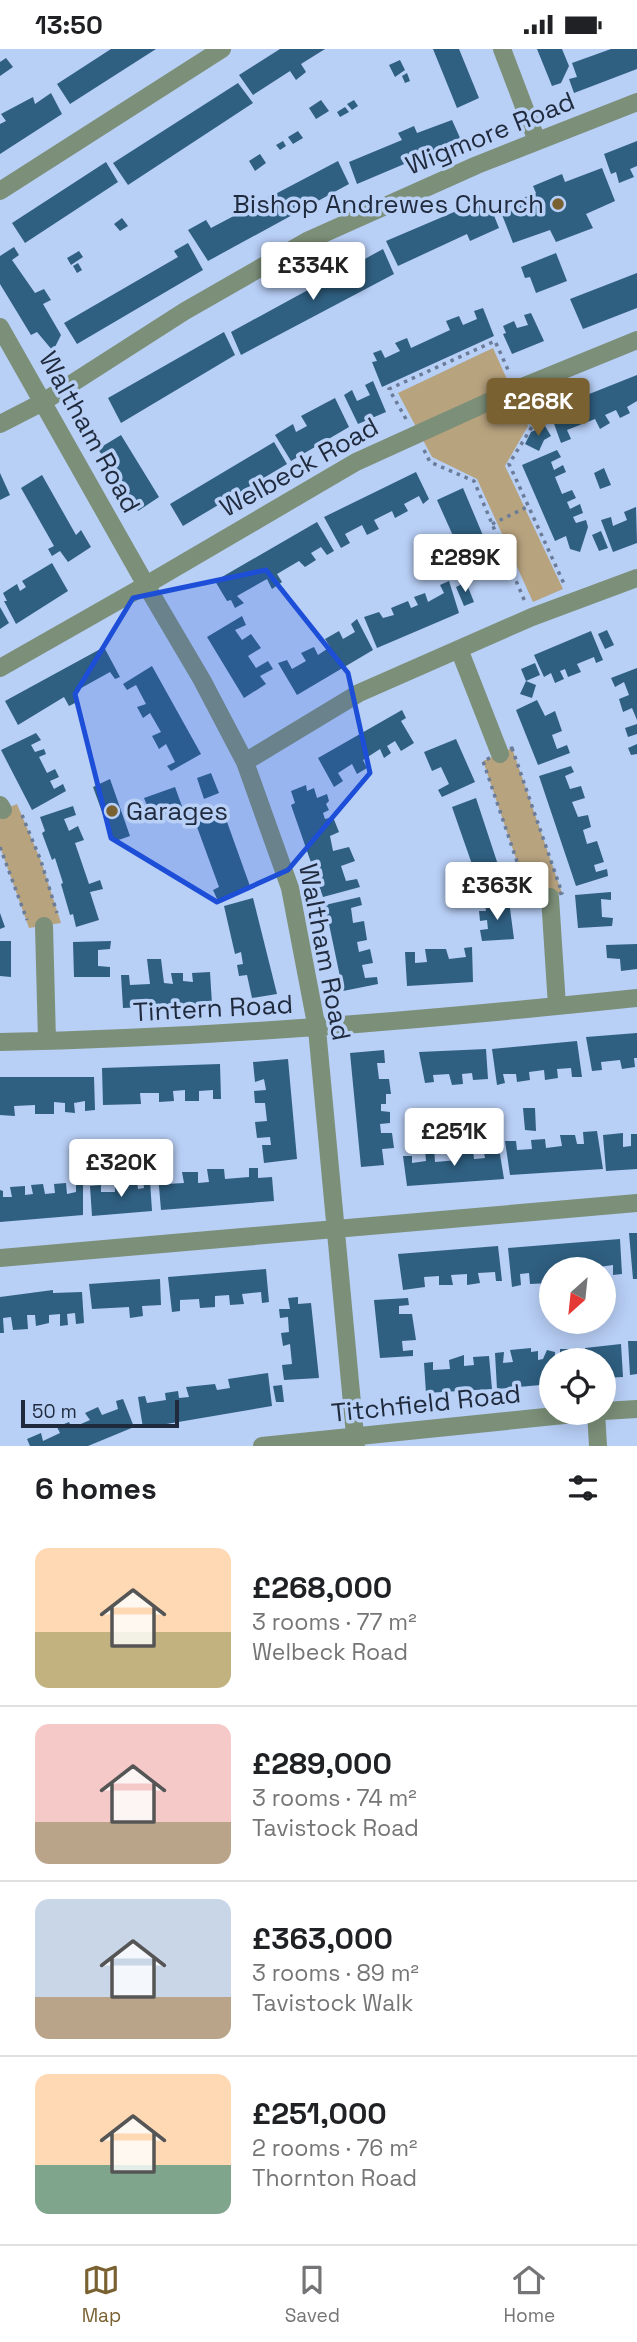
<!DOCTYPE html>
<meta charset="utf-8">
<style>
body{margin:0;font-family:"Space Grotesk",sans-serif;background:#f2f2f2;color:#202124;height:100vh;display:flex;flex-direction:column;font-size:26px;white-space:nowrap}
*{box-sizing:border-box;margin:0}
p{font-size:23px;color:#757577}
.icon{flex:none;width:38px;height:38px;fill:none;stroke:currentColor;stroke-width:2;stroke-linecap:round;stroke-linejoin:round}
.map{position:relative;height:1397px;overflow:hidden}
.side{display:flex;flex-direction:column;background:#fff;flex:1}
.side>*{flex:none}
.needle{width:46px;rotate:207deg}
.fabs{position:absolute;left:539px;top:1208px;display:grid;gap:14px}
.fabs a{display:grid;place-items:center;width:77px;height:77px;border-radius:50%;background:#fff;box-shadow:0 4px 18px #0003;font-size:35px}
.scale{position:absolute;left:21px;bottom:18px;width:158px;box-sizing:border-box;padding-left:7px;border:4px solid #1f2a3d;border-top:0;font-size:19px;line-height:24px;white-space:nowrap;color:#1f2a3d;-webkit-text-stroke:5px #b8cff6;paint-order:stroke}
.price{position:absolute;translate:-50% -60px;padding:0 16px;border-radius:7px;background:#fff;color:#222;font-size:23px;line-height:46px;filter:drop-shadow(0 2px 4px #0008)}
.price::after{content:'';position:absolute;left:50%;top:42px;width:21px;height:16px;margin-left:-10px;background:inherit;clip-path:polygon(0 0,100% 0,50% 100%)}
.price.selected{background:#7a6132;color:#fff}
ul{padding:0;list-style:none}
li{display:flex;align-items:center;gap:21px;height:175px;padding:0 35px}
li+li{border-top:2px solid #e0e0e0}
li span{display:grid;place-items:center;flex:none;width:196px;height:140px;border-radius:14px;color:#555}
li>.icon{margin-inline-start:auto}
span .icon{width:84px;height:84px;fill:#fffc;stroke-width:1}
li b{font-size:30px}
h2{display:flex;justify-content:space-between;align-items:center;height:84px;padding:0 35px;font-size:30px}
.status{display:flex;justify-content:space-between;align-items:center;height:49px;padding:0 35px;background:#fff;direction:ltr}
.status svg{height:19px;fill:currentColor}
.dock{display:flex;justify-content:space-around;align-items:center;height:98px;border-top:2px solid #e0e0e0;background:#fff;font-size:19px;color:#757577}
.dock a{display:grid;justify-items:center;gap:4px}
.dock .selected{color:#7a6132}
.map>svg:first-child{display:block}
.green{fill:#b8a37f}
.building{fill:#2f5f81}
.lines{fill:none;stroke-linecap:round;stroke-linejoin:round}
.path{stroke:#6b7c99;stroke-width:3.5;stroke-dasharray:3.5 5;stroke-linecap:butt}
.minor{stroke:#7c8f78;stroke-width:18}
.marked{fill:#1d4ed8;fill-opacity:0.2;stroke:#1d4ed8;stroke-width:5;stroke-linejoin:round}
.poi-dot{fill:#7a6132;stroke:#b8cff6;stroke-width:2.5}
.labels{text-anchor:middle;stroke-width:7;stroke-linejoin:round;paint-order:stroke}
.street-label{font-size:26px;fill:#1f2a3d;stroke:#b8cff6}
.poi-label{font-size:26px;fill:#1f2a3d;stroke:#b8cff6;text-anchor:end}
</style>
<div class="status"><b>13:50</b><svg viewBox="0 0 49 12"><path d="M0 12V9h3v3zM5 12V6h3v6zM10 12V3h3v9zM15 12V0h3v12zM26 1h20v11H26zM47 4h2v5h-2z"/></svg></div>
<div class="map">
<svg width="637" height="1397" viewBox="0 0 637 1397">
<rect width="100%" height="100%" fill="#b8cff6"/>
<path class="green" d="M493,299L528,377L505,417L563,540L533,553L477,430L432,408L398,344Z
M512,699L562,844L531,854L483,712Z
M17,755L41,812L61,874L29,879L0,798V762Z"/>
<path class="building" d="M111,0H156L70,55L57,35Z
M280,0H325L301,15L306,23L296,31L290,22L253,46L239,26Z
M433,0H459L479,49L457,59Z
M537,0H562L569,17L561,34L552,37Z
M611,0H637V20L574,44L569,30L577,28L572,14Z
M6,9L13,18L0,27V13Z
M400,11L405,21L395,28L389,16Z
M407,24L410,32L405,34L402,27Z
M238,34L253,54L128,136L113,114Z
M51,44L62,65L0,105V75L6,72L1,65L33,48L35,55Z
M321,51L329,62L316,70L309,59Z
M354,51L358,57L352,61L347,55Z
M345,58L349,63L340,68L337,63Z
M452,71L461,91L357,135L349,113L402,91L398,84L414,77L417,84Z
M298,82L303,89L293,95L288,88Z
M283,92L286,97L280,101L276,96Z
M637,92V117L630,120L634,128L619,134L616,123L611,125L604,105Z
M260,105L266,114L255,122L249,112Z
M338,112L349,135L208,212L188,181L206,171L211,179Z
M106,113L118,133L25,194L12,174Z
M602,119L615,152L586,165L593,179L556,193L550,181L513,194L499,158L536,144L533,137L562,125L565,133Z
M487,149L499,179L470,192L467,185L398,217L386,192Z
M122,169L128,177L120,182L114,175Z
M188,194L203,221L77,295L64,274L178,208L174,202Z
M14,198L19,206L12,211L35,244L44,240L51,251L43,255L61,286L53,302L37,283L31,286L0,235V207Z
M383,200L394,225L241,306L231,283Z
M79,202L83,208L71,216L67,209Z
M556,204L567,232L536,244L530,228L525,229L521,218Z
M78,214L82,221L77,224L73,217Z
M637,224V259L583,280L570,250Z
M483,259L494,287L382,338L372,313L377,312L373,304L381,301L385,309L400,302L395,294L407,289L411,299L450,281L446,272L459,267L463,276L477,270L474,262Z
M531,264L544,292L512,305L503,285L506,284L503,277L514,272L517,279L528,276L524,266Z
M224,283L235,306L121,374L108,349Z
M637,326V352L627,358L630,364L620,369L616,361L605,366L610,374L600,380L595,370L567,381L571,390L561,394L549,361Z
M373,332L386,363L358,375L344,346L352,341L357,352L370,346L365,336Z
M335,349L349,378L291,412L275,386L293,375L296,383L307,377L301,367Z
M545,377L551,387L544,391L539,402L525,395L531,383Z
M121,386L159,448L138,462L98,400Z
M274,393L287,415L183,477L170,455Z
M557,401L561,408L551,413L554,421L563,416L566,423L555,428L562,445L572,441L576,449L567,453L570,460L580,455L583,464L573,468L576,474L586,471L588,478L580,503L570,500L566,487L555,492L522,416Z
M604,419L611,436L600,440L594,424Z
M416,423L429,450L423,455L419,447L404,455L408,462L395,469L392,462L374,471L379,480L367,486L362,476L345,485L350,494L341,499L324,468Z
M0,424L10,446L0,451Z
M42,426L76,486L81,481L91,498L68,513L60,502L52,507L48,500L54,497L21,439Z
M463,439L495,515L471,527L437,451Z
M636,458L637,494L613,503L601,471L611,468L613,477L627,471L624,463Z
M317,473L334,502L327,506L321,498L311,504L316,511L305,518L299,512L277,525L282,533L272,540L267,530L237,547L244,554L235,559L231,551L227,552L215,532Z
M601,482L608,499L599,502L592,486Z
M52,514L68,542L16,575L4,552H7L3,544L17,535L20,542L26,538L22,532Z
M449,532L459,564L377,599L364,568L379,563L383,569L394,566L391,559L408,552L411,559L418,556L414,548L425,544L428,553L444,544L440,536Z
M466,533L474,553L464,557L456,538Z
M0,558L9,574L0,580Z
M242,567L246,576L235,581L242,591L251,585L261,599L248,607L256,619L268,612L273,620L260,627L266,635L244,649L207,588Z
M357,570L373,601L297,646L278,614L287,611L292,620L306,612L301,604L314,598L318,606L330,598L325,590L339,582L343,590L355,583L351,575Z
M607,581L614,596L605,600L598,585Z
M591,582L603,611L596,614L594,608L577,615L581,623L568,628L565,620L560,622L564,630L555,634L551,624L544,628L534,606Z
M104,598L120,628L115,630L110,623L74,643L79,652L69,657L64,648L18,676L5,652Z
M535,614L540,626L526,632L521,620Z
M152,617L201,705L171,722L167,717L175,713L166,695L159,700L152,687L161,683L150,664L143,669L137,658L146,655L136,636L127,641L123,635Z
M637,619V671L632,659L623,663L619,650L629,646L624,633L615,638L611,629Z
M526,632L536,636L532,649L520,645Z
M537,651L545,667L555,662L562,682L552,686L557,700L567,696L570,704L538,716L516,661Z
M402,661L406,669L401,672L414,694L401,702L395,692L387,697L391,704L384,709L380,700L363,711L367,719L357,725L352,715L338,724L343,732L334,738L318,709Z
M637,675V685L628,688L625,679Z
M36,684L41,691L31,696L35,703L44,700L46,705L39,708L47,724L55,720L59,728L50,732L54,740L63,735L66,742L32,761L1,701Z
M456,690L475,733L442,748L438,741L449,735L441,718L432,722L424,703Z
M637,695V705L631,706L628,699Z
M571,717L574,723L565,727L570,740L581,737L585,749L572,753L578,768L588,766L591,778L583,781L587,795L597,792L604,813L594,816L596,823L607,820L608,827L576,837L539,727Z
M211,724L219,744L204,750L197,729Z
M110,730L130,787L113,793L93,738Z
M306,736L307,742L314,739L317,749L327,745L329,752L326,755L329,761L323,764L325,770L333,768L339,783L330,787L333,802L349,798L355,812L341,817L346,832L357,830L360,838L323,848L291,756L295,754L291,742Z
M175,738L183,760L153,771L144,749Z
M476,749L504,834L481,841L452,758Z
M221,756L251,840L218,852L213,841L219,838L193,767Z
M73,757L76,766L64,770L69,782L78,777L84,791L75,794L89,835L100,831L103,840L90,843L99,871L76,878L73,865L70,866L61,835L63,834L55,809L52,811L42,784L45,782L40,768Z
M611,843V851L601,850L602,868L613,869L612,877L578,879L575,846Z
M360,848L362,856L351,859L353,874L364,872L367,891L357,893L359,903L370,900L373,914L362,916L365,929L377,928L378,935L343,942L325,856Z
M253,849L277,945L252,949L247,926L239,927L237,916L243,915L241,903L235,905L224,857Z
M509,852L514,890L482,892L480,881L488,880L487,871L480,872L479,862H486L485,854Z
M0,864L5,878L0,880Z
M0,892H11V928L0,927Z
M111,892L110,900L98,901V917L110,918V928H74L73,893Z
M637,895V920L621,922L620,910L607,909L606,896Z
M472,898L473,933L407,937L405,903H415V914L427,913L425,900H446L449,910L466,908L464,899Z
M147,910H161L164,934L173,935L171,924H183V932L193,933L192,924L210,923L212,955L123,959L121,926H129L130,936L150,935Z
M637,984V1009H634L635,1018L622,1020L620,1011L601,1013L602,1021L592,1022L586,988Z
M577,992L582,1028H572L571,1019L557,1020L558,1029L545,1031L544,1021L529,1023L530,1031L517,1033L516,1025H503L505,1034L497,1036L492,1000Z
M486,1000L488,1030L473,1031L472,1024L462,1025L463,1035L452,1036L449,1025L433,1026L434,1033L425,1034L419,1003Z
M384,1001L385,1014H377L379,1030H389L391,1045H386V1055H381V1062L390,1063V1074L380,1075L381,1084H392L394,1099L382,1100L384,1116L361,1118L350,1004Z
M288,1010L297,1110L264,1114L262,1096H271L270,1088L257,1089L255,1073L267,1072L265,1054H255L254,1042L266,1041L264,1030L255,1033L253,1013Z
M220,1015L221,1050H213V1041L199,1042V1052H185V1041L173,1042L174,1052L159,1053V1044H140L141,1055L103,1056L102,1019Z
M0,1028H94L95,1061L85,1062V1052L74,1054L75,1064L65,1063V1054L54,1053V1065H35V1056L14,1057L15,1067L0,1066Z
M523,1059H535L536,1082L525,1081Z
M597,1082L603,1120L510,1126L505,1092H516L517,1101L532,1100L531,1091L545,1090L546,1099L562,1097L560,1086H575L577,1095H584L583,1083Z
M623,1084V1098L631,1097V1085H637V1120L606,1122L603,1086Z
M434,1098L435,1113L458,1111L456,1100H473L474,1110L485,1109L483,1099H499L504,1130L407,1137L403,1107H412V1114L426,1112L425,1100Z
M249,1119H258V1129L272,1128L274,1152L161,1161L158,1126H166L167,1135L184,1134L182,1123H198V1134L209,1133L207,1120H224L225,1130L249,1128Z
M143,1131L150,1132L152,1162L92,1167L90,1137L101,1136V1143H115V1134L137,1133L138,1140L144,1139Z
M76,1133H83V1166L0,1173V1141L3,1142V1148H12L10,1138L25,1137V1146L33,1145L31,1136L43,1135L45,1145L55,1144L54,1135L66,1134L67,1145L76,1143Z
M629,1184H637V1230H633Z
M620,1190L622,1225L613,1226V1216L599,1218V1220H551V1234L530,1235L529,1224L520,1225L521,1236L512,1238L508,1199Z
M498,1197L502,1232H496L495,1223L478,1224L480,1234L467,1236V1225L451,1226L453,1236H439V1227L424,1228L425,1238L403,1241L398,1205Z
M266,1220L269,1253L262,1254L261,1243L242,1245L244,1255L230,1256L229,1246L215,1247V1258L200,1259L199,1250L180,1251V1262L172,1263L168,1228Z
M160,1230L161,1256L142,1257L143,1267L130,1269L129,1258L92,1260L89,1235Z
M53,1241V1244L82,1243L84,1274L76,1275L75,1264L67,1265L68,1276L60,1277V1265L49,1266V1274L36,1277L35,1266H27L28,1280L13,1281L11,1268L3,1269L4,1284H0V1248Z
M298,1248V1255L311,1254L319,1329L284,1331L282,1316L292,1315L290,1295L283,1297L281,1284L289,1283L288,1268L280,1269L279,1260H290L288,1249Z
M408,1249L409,1256L399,1257V1265H412L416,1291L402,1292L403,1302L413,1301V1307L380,1309L374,1251Z
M628,1292H637V1325L630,1326Z
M621,1295L623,1328L604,1329V1311H560V1300H569V1308L585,1307V1299Z
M531,1299V1303L538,1302V1311L543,1310L547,1301L555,1303V1311H551V1335L497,1340L495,1304L504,1303L503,1314L513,1313L510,1301Z
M464,1306V1317L474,1316L473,1308L489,1307L492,1340L426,1344L424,1314L433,1313V1321L450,1320L449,1311Z
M268,1324L272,1357L143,1379L138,1348L145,1347L147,1354L166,1351L165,1344L178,1342L179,1349L189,1348L186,1338L215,1335L217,1341L230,1339L228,1330Z
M282,1336L284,1353H276L273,1337Z
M123,1350L134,1378L88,1397H30L27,1390L41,1384L43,1392L60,1384L57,1378L69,1373L72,1379L90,1371L85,1364L98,1358L102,1366L118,1360L116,1352Z"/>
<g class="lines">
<path class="path" d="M524,355L533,376L509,415L565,537
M406,370L389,340L495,292L509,323
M424,401L430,413L474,432L525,553
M492,475L529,457
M512,699L562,844L531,854L483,712Z
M22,766L41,812L57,864
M0,798L27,871"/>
<path class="minor" d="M502,0L537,92
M0,142L222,0
M0,278L146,536L202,631L245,713L290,839L317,980L356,1397
M0,375L43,353L185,262L307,192L477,116L637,53
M459,600L500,705
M0,619L146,536L356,413L517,340L637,291
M245,713L359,644L532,568L637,529
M0,756L3,761
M550,848L557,957
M44,877L47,992
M0,993C213,989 425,971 637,949
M0,1209L637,1154
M604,1362L637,1360
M596,1363L598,1397
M262,1397L594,1363"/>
</g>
<path class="marked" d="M266,521L348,624L370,724L288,821L217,853L111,789L75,645L133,549Z"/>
<g class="poi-dot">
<circle cx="558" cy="155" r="7"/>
<circle cx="112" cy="762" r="7"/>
</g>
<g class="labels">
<g class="street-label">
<text transform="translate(490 84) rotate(-22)" y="9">Wigmore Road</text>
<text transform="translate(90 383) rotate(61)" y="9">Waltham Road</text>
<text transform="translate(299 418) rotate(-29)" y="9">Welbeck Road</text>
<text transform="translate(325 903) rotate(79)" y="9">Waltham Road</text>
<text transform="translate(213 959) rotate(-3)" y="9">Tintern Road</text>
<text transform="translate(426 1354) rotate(-6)" y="9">Titchfield Road</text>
</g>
<g class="poi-label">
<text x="544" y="164">Bishop Andrewes Church</text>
<text x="126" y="771" text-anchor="start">Garages</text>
</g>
</g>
</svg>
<div class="fabs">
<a><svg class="needle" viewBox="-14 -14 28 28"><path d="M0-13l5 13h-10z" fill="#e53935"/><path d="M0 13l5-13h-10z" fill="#757577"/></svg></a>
<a><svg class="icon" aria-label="locate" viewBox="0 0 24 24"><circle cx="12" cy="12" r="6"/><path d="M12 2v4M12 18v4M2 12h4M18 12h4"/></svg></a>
</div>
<div class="scale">50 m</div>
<b class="price" style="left:313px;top:253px">£334K</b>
<b class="price selected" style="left:538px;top:389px">£268K</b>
<b class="price" style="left:465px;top:545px">£289K</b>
<b class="price" style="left:497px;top:873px">£363K</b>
<b class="price" style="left:454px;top:1119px">£251K</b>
<b class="price" style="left:121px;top:1150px">£320K</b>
</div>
<section class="side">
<h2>6 homes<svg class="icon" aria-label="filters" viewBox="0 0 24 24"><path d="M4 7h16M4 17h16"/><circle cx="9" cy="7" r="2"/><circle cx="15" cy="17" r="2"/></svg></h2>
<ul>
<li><span style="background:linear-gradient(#ffd9b3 60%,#c2b280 0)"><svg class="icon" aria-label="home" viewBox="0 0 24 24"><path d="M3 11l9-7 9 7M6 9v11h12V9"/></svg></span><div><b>£268,000</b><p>3 rooms · 77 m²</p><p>Welbeck Road</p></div></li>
<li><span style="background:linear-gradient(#f6c9c9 70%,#b9a48a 0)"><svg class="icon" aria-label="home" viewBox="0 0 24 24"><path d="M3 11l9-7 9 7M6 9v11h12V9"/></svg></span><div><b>£289,000</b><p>3 rooms · 74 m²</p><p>Tavistock Road</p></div></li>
<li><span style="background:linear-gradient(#c9d6e8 70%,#b9a48a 0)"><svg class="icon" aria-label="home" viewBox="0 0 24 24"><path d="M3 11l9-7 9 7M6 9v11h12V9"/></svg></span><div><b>£363,000</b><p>3 rooms · 89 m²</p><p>Tavistock Walk</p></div></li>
<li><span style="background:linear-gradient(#ffd9b3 65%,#7fa58c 0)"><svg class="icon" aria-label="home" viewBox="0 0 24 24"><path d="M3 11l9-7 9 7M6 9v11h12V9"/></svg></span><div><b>£251,000</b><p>2 rooms · 76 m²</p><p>Thornton Road</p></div></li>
</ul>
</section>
<nav class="dock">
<a class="selected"><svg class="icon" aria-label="map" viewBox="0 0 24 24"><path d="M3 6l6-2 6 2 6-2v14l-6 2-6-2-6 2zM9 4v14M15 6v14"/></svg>Map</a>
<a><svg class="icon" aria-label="saved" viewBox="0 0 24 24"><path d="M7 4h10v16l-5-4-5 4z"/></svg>Saved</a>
<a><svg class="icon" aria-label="home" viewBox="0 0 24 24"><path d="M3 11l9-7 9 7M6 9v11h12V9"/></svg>Home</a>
</nav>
